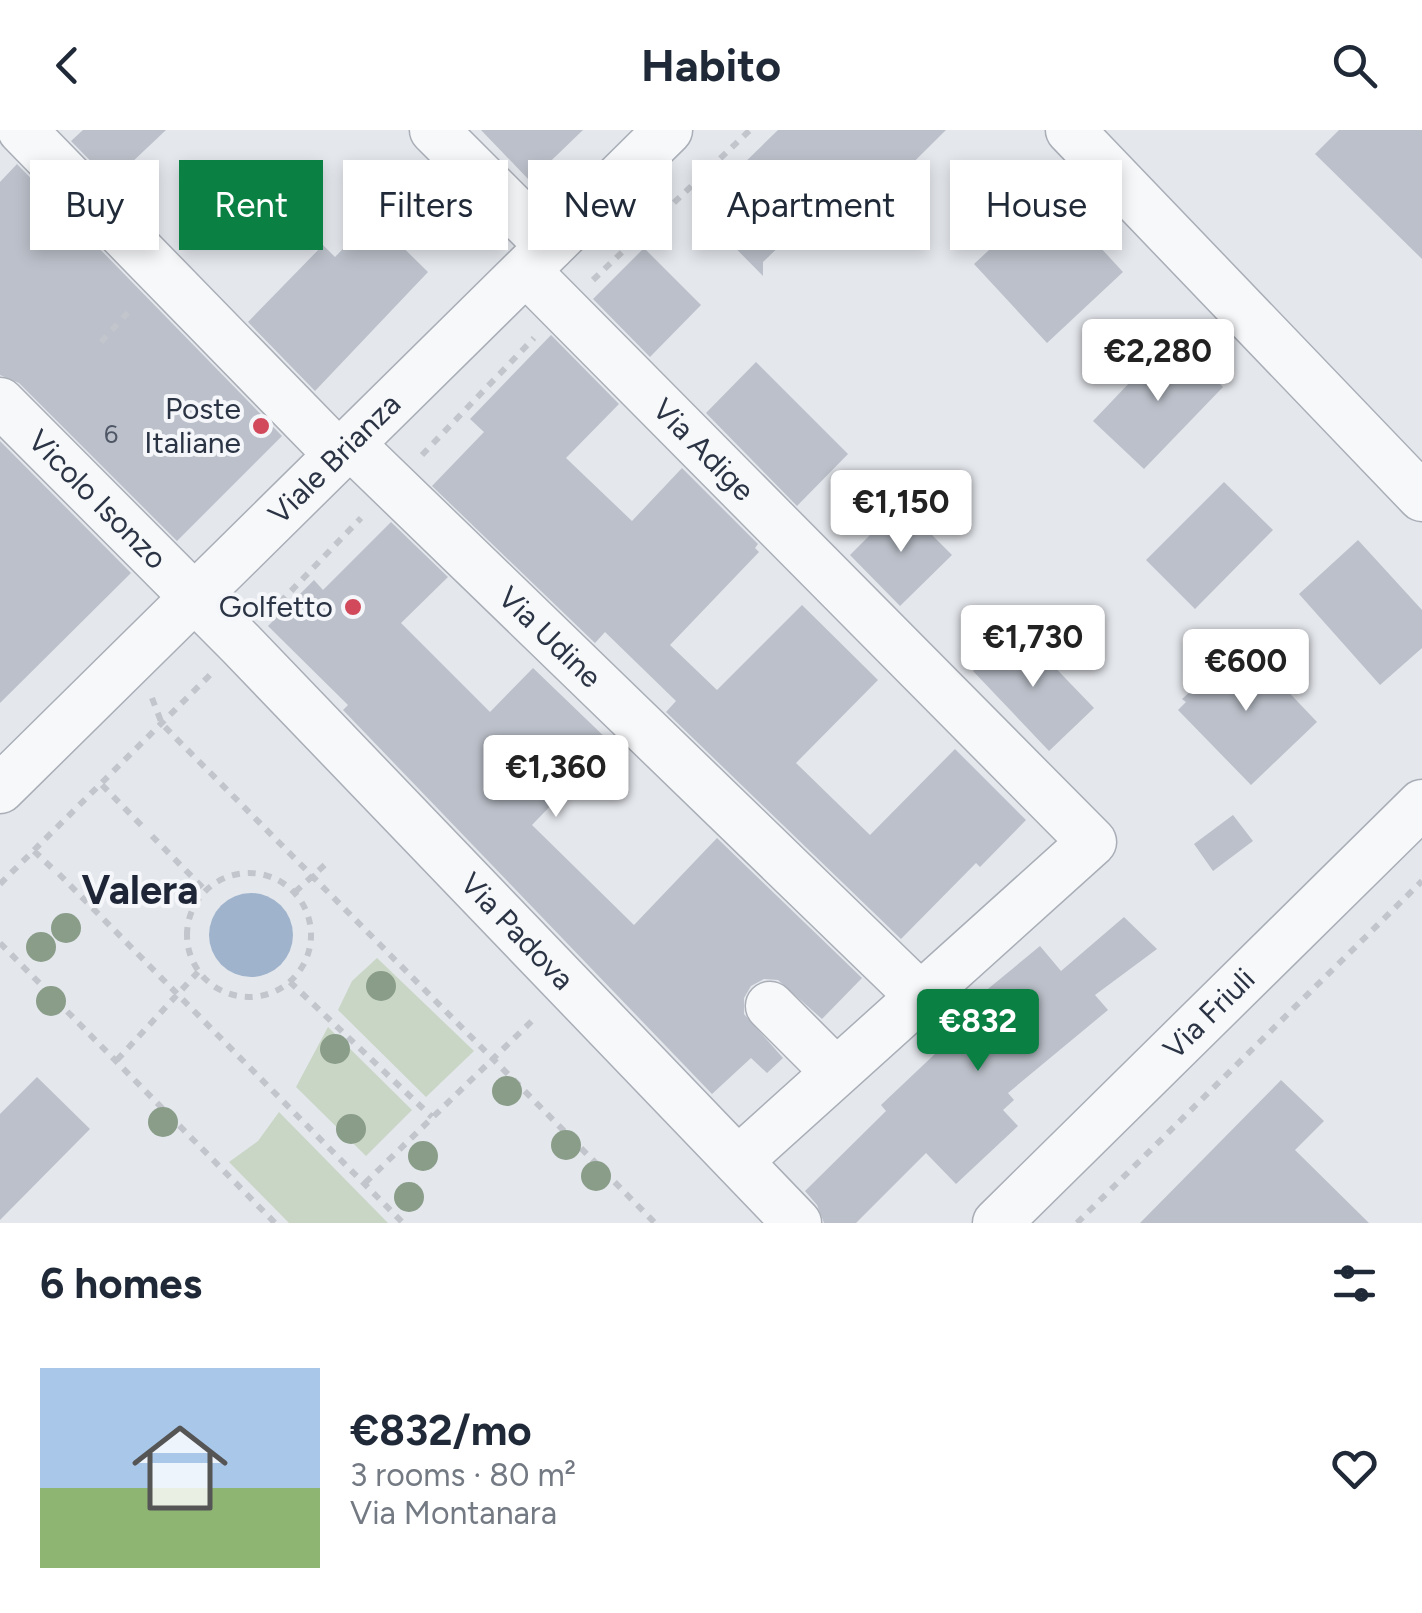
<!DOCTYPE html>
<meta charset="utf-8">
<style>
body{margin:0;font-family:Figtree,sans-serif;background:#f2f2f3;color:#1f2937;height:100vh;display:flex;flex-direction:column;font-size:38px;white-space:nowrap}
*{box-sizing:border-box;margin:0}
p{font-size:32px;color:#747a83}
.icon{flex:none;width:55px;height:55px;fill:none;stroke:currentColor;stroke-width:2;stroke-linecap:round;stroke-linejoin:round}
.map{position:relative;height:1093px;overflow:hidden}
.details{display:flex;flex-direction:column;background:#fff;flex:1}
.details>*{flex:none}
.guide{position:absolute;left:30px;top:30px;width:1362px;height:90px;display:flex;gap:20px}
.price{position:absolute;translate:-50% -85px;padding:0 22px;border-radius:10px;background:#fff;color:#222;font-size:32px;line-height:65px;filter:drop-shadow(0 2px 5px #0008)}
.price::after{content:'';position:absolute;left:50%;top:60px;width:30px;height:22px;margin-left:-15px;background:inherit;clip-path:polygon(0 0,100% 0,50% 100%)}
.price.on{background:#0b8043;color:#fff}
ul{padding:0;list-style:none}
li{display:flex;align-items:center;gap:30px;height:250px;padding:0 40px}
li span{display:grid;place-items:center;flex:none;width:280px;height:200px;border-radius:0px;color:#555}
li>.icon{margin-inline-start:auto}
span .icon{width:120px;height:120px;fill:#fffc;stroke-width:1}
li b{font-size:42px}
h2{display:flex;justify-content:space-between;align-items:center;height:120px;padding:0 40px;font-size:42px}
.chip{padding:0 35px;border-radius:0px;background:#fff;box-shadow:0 5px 15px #0003;font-size:35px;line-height:90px}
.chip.on{background:#0b8043;color:#fff}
header{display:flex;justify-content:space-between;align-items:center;height:130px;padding:0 40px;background:#fff;font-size:45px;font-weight:700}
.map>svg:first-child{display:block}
.green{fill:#c9d6c5}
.water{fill:#9fb4cc}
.building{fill:#bbc0ca}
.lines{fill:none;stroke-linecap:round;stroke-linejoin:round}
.minor-casing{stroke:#a9aeb7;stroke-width:51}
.path{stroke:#c2c5cb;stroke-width:6;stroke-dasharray:8 8;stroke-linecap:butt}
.minor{stroke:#f7f8fa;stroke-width:48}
.tree{fill:#899d89}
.poi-dot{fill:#d1495b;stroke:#f4f6f9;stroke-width:4}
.labels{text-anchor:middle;stroke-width:8;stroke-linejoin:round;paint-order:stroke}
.number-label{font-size:25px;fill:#4f5766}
.poi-label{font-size:30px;fill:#2b3445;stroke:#f4f6f9;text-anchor:end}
.street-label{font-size:30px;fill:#2b3445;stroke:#f4f6f9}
.district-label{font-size:40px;font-weight:bold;fill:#1d2536;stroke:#f4f6f9}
</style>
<header><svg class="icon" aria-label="back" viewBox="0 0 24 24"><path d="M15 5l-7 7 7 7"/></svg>Habito<svg class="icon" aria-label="search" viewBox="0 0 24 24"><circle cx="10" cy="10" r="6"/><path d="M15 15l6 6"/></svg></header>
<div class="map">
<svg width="1422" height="1093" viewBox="0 0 1422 1093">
<rect width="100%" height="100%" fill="#e4e7ec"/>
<path class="green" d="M377,828L474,921L426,967L338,880L352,851Z
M328,897L412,980L366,1026L296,957Z
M279,982L388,1093H289L229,1032L258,1011Z"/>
<path class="water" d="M209 805a42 42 0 1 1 84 0a42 42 0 1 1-84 0Z"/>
<path class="building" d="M83,0H166L111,52L71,11Z
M481,0H583L530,51Z
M778,0H946L836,109L812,85L763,132V146L697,79Z
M1339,0H1422V129L1315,24Z
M17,34L282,306L177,411L19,253L0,245V52Z
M1050,63L1123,142L1047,213L974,134Z
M373,88L428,142L315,261L248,192L323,115L335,127Z
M644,118L701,175L650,227L593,169Z
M551,205L619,274L566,328L632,391L682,338L758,414L755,418L759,422L670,515L717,560L802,475L878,550L796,633L870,705L955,619L1026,690L980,737L976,733L901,809L666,582L676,571L605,502L595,513L432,356L484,302L470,289Z
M1172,208L1223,257L1144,339L1093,291Z
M756,232L848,324L797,376L706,283Z
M0,311L131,443L0,573Z
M1224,352L1273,400L1195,479L1146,430Z
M901,374L952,425L900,476L850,425Z
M391,392L448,447L401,493L490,582L533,538L611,613L532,695L634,795L717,708L862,848L822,889L778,850L764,849L751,856L744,868V884L783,928L767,943L751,928L712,964L343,580L348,575L268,496L314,450L323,460Z
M1358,410L1422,480V518L1380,555L1299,464Z
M1017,498L1094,578L1049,621L973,541Z
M1243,514L1317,592L1251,655L1178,580L1186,572L1182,569Z
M1233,685L1253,711L1213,741L1194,714Z
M1124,787L1157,819L1095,865L1108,880L1008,963L1014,970L1003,980L1018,996L956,1054L926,1023L856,1093H824L817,1075L805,1061L886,981L881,975L974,887L966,877L1040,816L1061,841Z
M37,947L90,999L0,1090V984Z
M1281,950L1324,991L1295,1020L1369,1093H1140Z"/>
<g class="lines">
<defs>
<g id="minor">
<path d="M22,0L339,325"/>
<path d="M434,0L550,116"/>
<path d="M1070,0L1422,367"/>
<path id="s1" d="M526,141L1092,712L738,1031"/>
<path id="s2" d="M0,272L240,513L797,1093"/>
<path id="s3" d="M350,314L920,866"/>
<path id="s4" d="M0,659L668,0"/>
<path d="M770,876L835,941"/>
<path id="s5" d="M997,1093L1422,674"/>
</g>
</defs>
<use href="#minor" class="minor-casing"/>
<path class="path" d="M593,150L750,0
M101,212L132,178
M422,325L534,208
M269,484L361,388
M152,568L162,594L655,1093
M102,655L146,700
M152,706L205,760
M34,721L53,739
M187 805a62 62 0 1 1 124 0a62 62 0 1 1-124 0Z
M59,744L403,1093
M0,754L212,543
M295,762L329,731
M0,813L275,1093
M290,852L432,987
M117,930L198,842
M365,1053L536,887
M1077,1093L1422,751"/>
<use href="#minor" class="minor"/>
</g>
<g class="tree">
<circle cx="66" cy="798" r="15"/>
<circle cx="41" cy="817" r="15"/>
<circle cx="381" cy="856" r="15"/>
<circle cx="51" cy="871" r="15"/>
<circle cx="335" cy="919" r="15"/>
<circle cx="507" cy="961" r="15"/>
<circle cx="163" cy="992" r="15"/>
<circle cx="351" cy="999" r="15"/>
<circle cx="566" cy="1015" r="15"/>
<circle cx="423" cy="1026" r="15"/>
<circle cx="596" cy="1046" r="15"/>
<circle cx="409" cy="1067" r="15"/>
</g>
<g class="poi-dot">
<circle cx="261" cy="296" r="10"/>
<circle cx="353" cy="477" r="10"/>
</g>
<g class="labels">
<g class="number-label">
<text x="111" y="313">6</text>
</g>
<g class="poi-label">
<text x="241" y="289">Poste<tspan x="241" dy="34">Italiane</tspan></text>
<text x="333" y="487">Golfetto</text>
</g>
<g class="street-label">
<text dy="10" stroke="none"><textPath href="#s1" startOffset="252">Via Adige</textPath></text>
<text dy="10" stroke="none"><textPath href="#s4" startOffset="470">Viale Brianza</textPath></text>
<text dy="10" stroke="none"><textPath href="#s2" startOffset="138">Vicolo Isonzo</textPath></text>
<text dy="10" stroke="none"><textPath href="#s3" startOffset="278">Via Udine</textPath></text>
<text dy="10" stroke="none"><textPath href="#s2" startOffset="740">Via Padova</textPath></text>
<text dy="10" stroke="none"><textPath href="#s5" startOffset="298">Via Friuli</textPath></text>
</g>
<g class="district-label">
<text x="140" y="774">Valera</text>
</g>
</g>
</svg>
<b class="price" style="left:1158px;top:274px">€2,280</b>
<b class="price" style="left:901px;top:425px">€1,150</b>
<b class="price" style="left:1033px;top:560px">€1,730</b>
<b class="price" style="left:1246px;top:584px">€600</b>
<b class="price" style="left:556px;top:690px">€1,360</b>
<b class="price on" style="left:978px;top:944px">€832</b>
<div class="guide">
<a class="chip">Buy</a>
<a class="chip on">Rent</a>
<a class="chip">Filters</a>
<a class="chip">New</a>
<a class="chip">Apartment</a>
<a class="chip">House</a>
</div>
</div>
<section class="details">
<h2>6 homes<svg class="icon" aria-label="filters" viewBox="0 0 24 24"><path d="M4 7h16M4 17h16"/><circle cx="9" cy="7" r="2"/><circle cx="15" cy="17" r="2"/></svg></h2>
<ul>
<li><span style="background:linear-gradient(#a9c7e8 60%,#8fb573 0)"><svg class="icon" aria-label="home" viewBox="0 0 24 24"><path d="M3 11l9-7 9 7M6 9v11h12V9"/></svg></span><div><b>€832/mo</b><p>3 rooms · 80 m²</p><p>Via Montanara</p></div><svg class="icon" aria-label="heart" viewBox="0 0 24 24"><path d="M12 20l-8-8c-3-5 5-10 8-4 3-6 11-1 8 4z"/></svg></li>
</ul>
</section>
